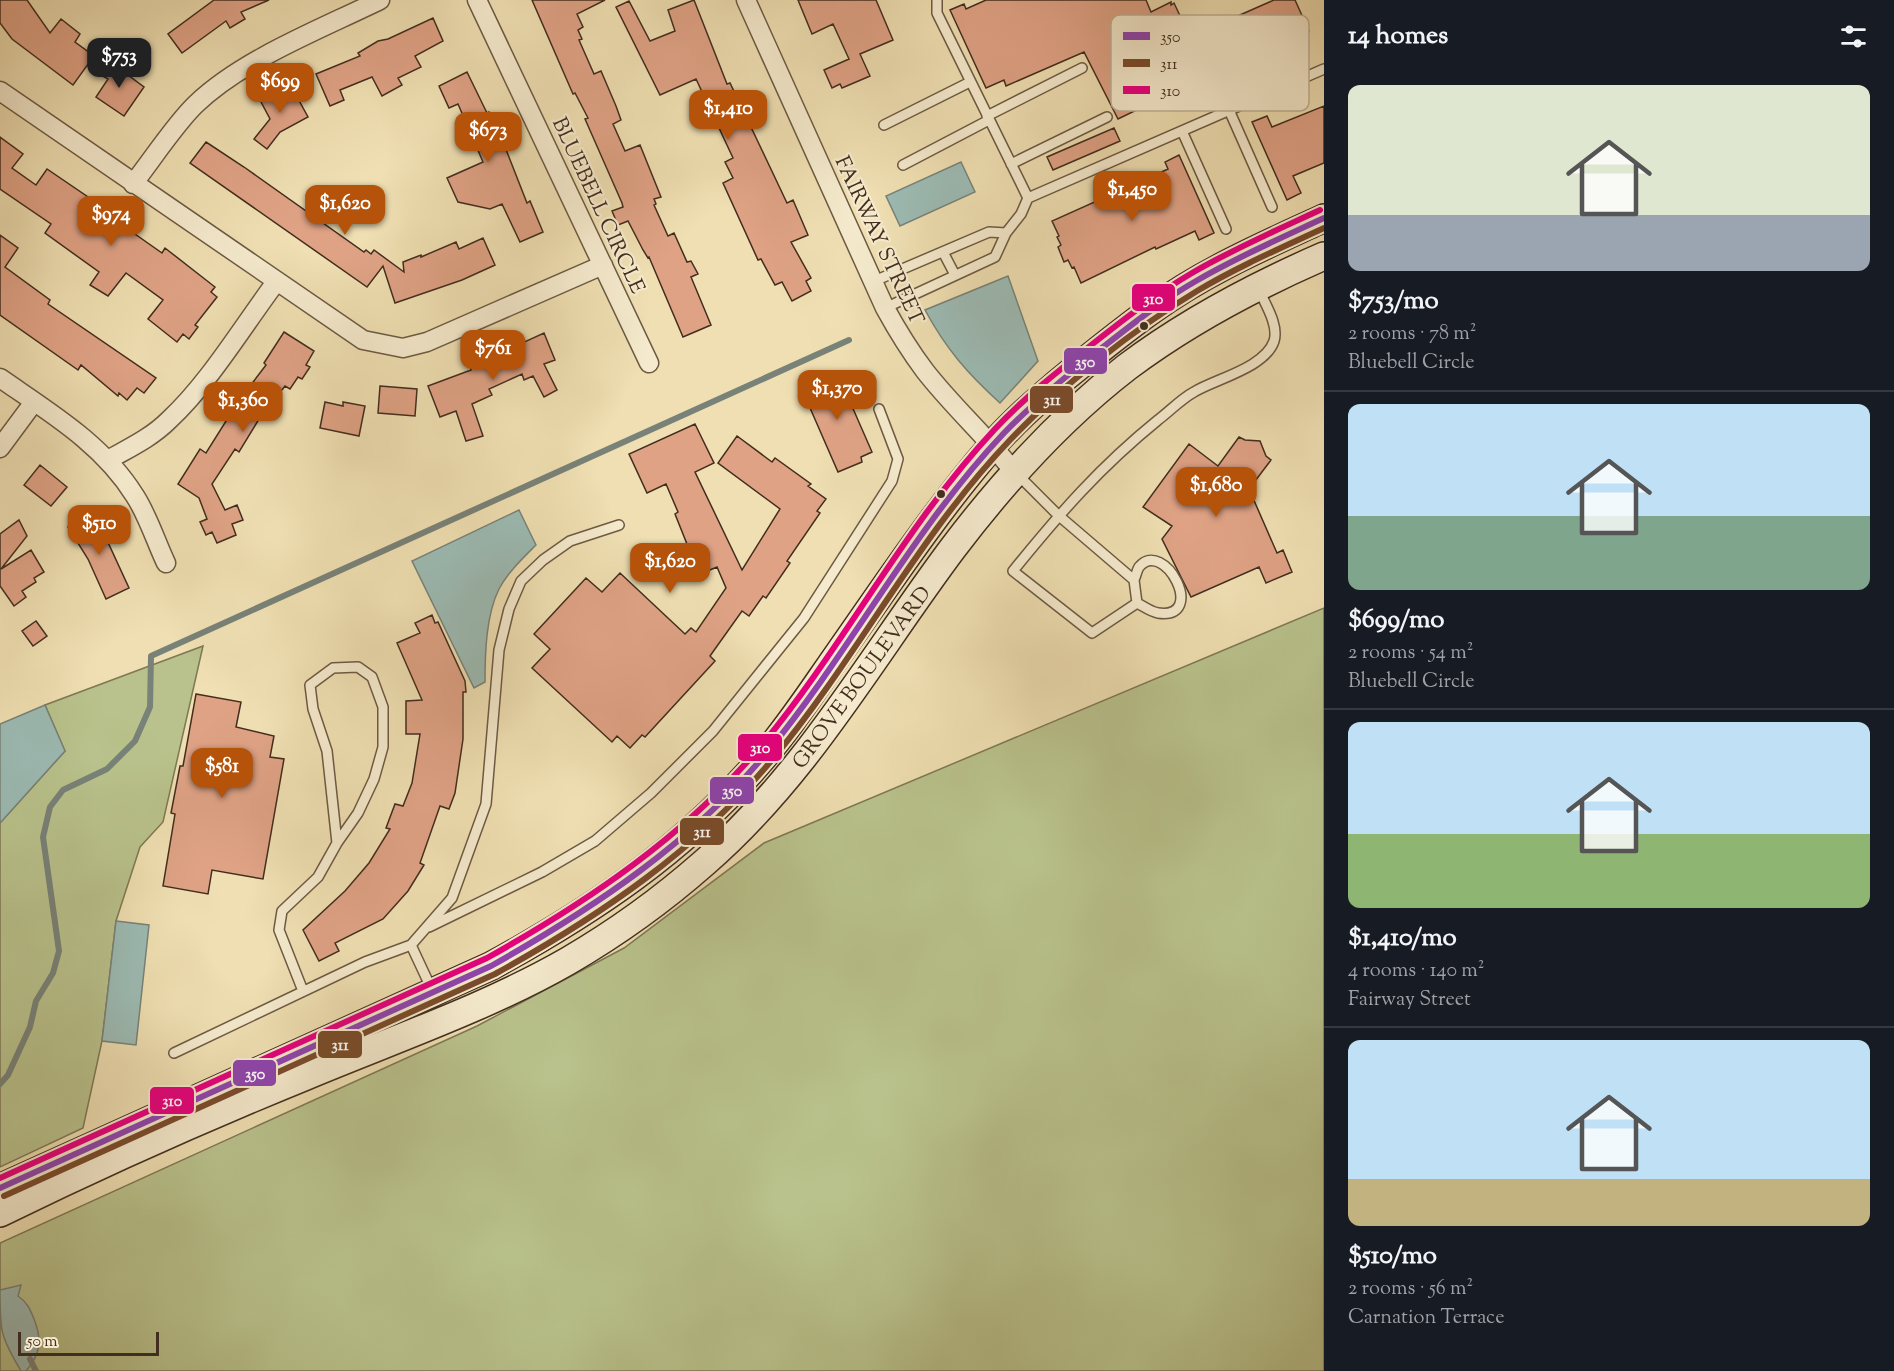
<!DOCTYPE html>
<meta charset="utf-8">
<style>
body{margin:0;font-family:"Sorts Mill Goudy",serif;background:#242831;color:#f1f3f6;height:100vh;display:flex;flex-direction:column;font-size:22px;white-space:nowrap}
*{box-sizing:border-box;margin:0}
p{font-size:20px;color:#9ea1a6}
.icon{flex:none;width:33px;height:33px;fill:none;stroke:currentColor;stroke-width:2;stroke-linecap:round;stroke-linejoin:round}
.map{position:relative;flex:1;overflow:hidden}
.drawer{display:flex;flex-direction:column;background:#171b24;width:570px}
.drawer>*{flex:none}
.scale{position:absolute;left:18px;bottom:15px;width:141px;box-sizing:border-box;padding-left:6px;border:3px solid #422d1e;border-top:0;font-size:16px;line-height:21px;white-space:nowrap;color:#422d1e;-webkit-text-stroke:4px #f5eacd;paint-order:stroke}
.price{position:absolute;translate:-50% -51px;padding:0 14px;border-radius:12px;background:#b45309;color:#fff;font-size:20px;line-height:39px;filter:drop-shadow(0 2px 3px #0008)}
.price::after{content:'';position:absolute;left:50%;top:36px;width:18px;height:14px;margin-left:-9px;background:inherit;clip-path:polygon(0 0,100% 0,50% 100%)}
.price.current{background:#222;color:#fff}
ul{padding:0;list-style:none}
li{display:grid;align-content:center;gap:12px;height:318px;padding:0 24px}
li+li{border-top:2px solid #363941}
li span{display:grid;place-items:center;height:186px;border-radius:12px;color:#555}
li>.icon{margin-inline-start:auto}
span .icon{width:108px;height:108px;fill:#fffc;stroke-width:1}
li b{font-size:26px}
h2{display:flex;justify-content:space-between;align-items:center;height:72px;padding:0 24px;font-size:26px}
main{display:flex;flex:1;min-height:0}
.map>svg:first-child{display:block}
.green{fill:#b9c28c;stroke:#7e7855;stroke-width:1.5}
.water{fill:#9cbbb4;stroke:#788278;stroke-width:1.5}
.lines{fill:none;stroke-linecap:round;stroke-linejoin:round}
.stream{stroke:#788278;stroke-width:6}
.building{fill:#dfa285;stroke:#422d1e;stroke-width:1.5}
.lane-casing{stroke:#6d5a43;stroke-width:12}
.street-casing{stroke:#6d5a43;stroke-width:21}
.secondary-casing{stroke:#422d1e;stroke-width:30}
.lane{stroke:#f5eacd;stroke-width:9}
.street{stroke:#f5eacd;stroke-width:18}
.secondary{stroke:#f5eacd;stroke-width:27}
.bus-1-casing{stroke:#f5eacd;stroke-width:10}
.bus-2-casing{stroke:#f5eacd;stroke-width:10}
.bus-3-casing{stroke:#f5eacd;stroke-width:10}
.bus-1{stroke:#8e44ad;stroke-width:6}
.bus-2{stroke:#7a4b2a;stroke-width:6}
.bus-3{stroke:#e5007d;stroke-width:6}
.bus-dot{fill:#422d1e;stroke:#f5eacd;stroke-width:2}
.labels{text-anchor:middle;stroke-width:4.5;stroke-linejoin:round;paint-order:stroke}
.street-label{font-size:21px;fill:#422d1e;stroke:#f5eacd}
.key{fill:#f5eacd;stroke:#bfb198;stroke-width:1.5}
.key-label{font-size:16px;fill:#422d1e}
.line-badge{stroke:#f5eacd;stroke-width:2}
.badge-label{font-size:16px;text-anchor:middle;font-weight:bold;fill:#fff}
</style>
<main>
<div class="map">
<svg width="1324" height="1371" viewBox="0 0 1324 1371">
<rect width="100%" height="100%" fill="#efdfb2"/>
<filter id="stains"><feTurbulence type="fractalNoise" baseFrequency=".00333" numOctaves="4"/><feColorMatrix values="0 0 0 0 .2 0 0 0 0 .09 0 0 0 0 .02 0 0 0 .5 -.17"/></filter>
<radialGradient id="worn" r=".72"><stop offset=".6" stop-color="#630" stop-opacity="0"/><stop offset="1" stop-color="#630" stop-opacity=".3"/></radialGradient>
<path class="green" d="M1324,608V1371H0V1243L477,1026L624,948L764,843Z
M203,646L163,822L140,847L116,921L102,1041L83,1128L0,1167V823L65,751L45,705Z"/>
<path class="water" d="M961,162L975,192L900,226L886,196Z
M1008,276L1038,361L1000,403C968,374 946,349 925,310Z
M519,510L536,545C523,558 508,572 499,589C486,615 485,653 485,682L474,688L412,561Z
M45,705L65,751L0,823V724Z
M116,921L149,925L136,1045L102,1041Z
M21,1285L18,1296C27,1302 30,1309 34,1319C42,1339 41,1354 26,1371H21C0,1336 0,1331 0,1290Z"/>
<g class="lines">
<path class="stream" d="M0,1084L8,1075L30,1027L36,1001L53,973L59,951L43,837L50,807L63,790L107,769L135,741L150,707L151,656L849,340
M30,1359L36,1371"/>
</g>
<path class="building" d="M0,0H27L50,33L61,19L80,34L75,42L94,56L73,85L12,39L0,23Z
M214,0H269L241,12L245,19L230,28L226,21L182,53L168,34Z
M532,0H605L577,14L583,27L578,30L582,39L579,40L594,74L601,71L616,106L621,120L613,124L625,151L640,145L661,197L654,199L656,204L654,205L668,236L674,233L687,262L691,261L698,274L691,277L711,325L683,337L649,257L648,258L643,250L628,221L618,225L612,211L623,207L622,203L585,119L588,118L575,93L573,94Z
M694,0L727,84L730,83L787,203L793,200L808,235L791,242L811,278L806,281L811,291L792,301L782,282L775,285L761,259L758,260L723,183L733,178L725,162L733,158L696,79L660,95L616,7L629,1L650,41L675,31L668,10Z
M798,0H876L893,40L860,54L870,76L842,88L840,84L832,88L824,70L849,59L833,24L812,34Z
M986,0H1146L1151,12L1171,2V5L1174,3L1190,37L1274,0H1295L1309,31L1163,95L1151,103L1118,119L1084,52L1006,86L1004,80L986,88L950,10L964,4L966,9Z
M433,18L443,41L415,56L421,67L398,78L402,85L382,96L372,77L340,90L344,100L330,106L316,74L360,56L358,53L378,41L388,39Z
M109,61L144,87L124,116L96,97L108,79L99,74Z
M467,72L487,113L489,112L496,124L527,203L530,201L543,232L520,242L502,204L490,209L458,202L447,178L483,162L458,104L449,108L439,86Z
M290,84L308,117L280,132L267,149L254,139L270,119L260,100Z
M1324,106V163L1293,176L1301,193L1287,200L1252,122L1267,116L1272,127Z
M1114,128L1120,141L1053,170L1047,157Z
M0,137L23,154L12,168L36,185L47,169L110,212L108,215L162,253L165,248L215,287L211,292L217,297L195,325L198,327L189,339L183,334L177,342L148,319L163,300L126,273L108,296L90,285L99,272L45,233L51,224L0,189Z
M206,142L244,167L364,252L366,250L371,254L374,250L404,272L403,262L421,255V257L456,242L459,249L483,238L495,265L462,280L395,303L383,266L367,287L190,163Z
M1179,155L1214,233L1199,240L1195,231L1156,249L1155,247L1081,283L1074,267L1072,268L1068,260L1064,262L1058,247L1061,245L1057,237L1059,236L1052,221L1168,169L1165,162Z
M0,235L18,248L5,267L50,300L48,304L156,378L144,393L137,388L127,400L119,393L118,396L81,365L78,370L0,315Z
M284,332L314,351L306,365L310,367L302,379L298,377L290,389L285,386L259,419L239,452L235,449L212,484L225,510L237,505L243,520L232,524L236,535L217,543L212,532L206,535L200,522L207,519L199,498L178,484L200,449L206,453L238,402L266,365L264,363Z
M544,333L555,360L544,364L557,390L544,397L533,376L524,380L522,374L489,389L492,395L472,404L483,436L466,441L456,411L440,417L428,386L471,370L470,367Z
M837,372L872,452L861,457L862,462L838,472L800,385L824,375L825,378Z
M380,386L417,389L415,416L378,413Z
M325,402L343,406V402L365,406L359,436L320,428Z
M695,424L714,463L695,472L742,570L780,509L718,463L737,436L772,462L775,458L811,484L808,486L826,499L817,511L820,513L787,561L790,563L766,598L763,596L749,616L742,611L710,656L715,661L645,737L642,735L630,748L617,736L612,742L532,668L550,649L534,634L586,578L602,592L620,573L685,634L691,628L696,632L726,588L717,567L705,572L695,550L693,551L687,544L675,514L678,512L666,484L647,493L629,454Z
M1239,437L1245,440L1260,441L1266,456L1271,460L1249,489L1277,553L1283,550L1292,572L1266,583L1259,567L1191,597L1162,539L1172,526L1143,507L1189,444L1218,466Z
M40,465L67,487L51,506L24,485Z
M89,514L105,536L129,588L106,599L88,559L68,527Z
M19,520L27,536L1,569L31,550L44,572L34,578L36,582L22,591L26,597L14,606L0,586V534Z
M432,615L435,623L438,622L465,681L466,692H463V739L455,793L449,809L440,806L420,863L424,865L408,891L383,919L335,943L339,951L319,961L303,930L345,891L369,863L390,829L386,828L395,804L403,806L412,783L420,734H406V701L422,700L397,643L420,633L415,623Z
M36,621L47,636L33,646L22,631Z
M196,694L241,702L236,727L274,736L270,757L284,759L263,879L212,870L208,894L163,886L175,814L171,813L180,766H183Z"/>
<g class="lines">
<defs>
<path id="lane" d="M937,0V13L1028,198
M1229,110L1272,207
M987,116L1082,68
M884,125L970,82
M1182,131L1226,229
M1011,164L1107,117
M903,165L989,120
M943,252L955,275
M872,282L989,232L1006,233
M885,308L995,257L1006,233L1021,214L1028,198L1324,69
M1018,475L1058,515L1134,580L1137,603C1143,606 1151,612 1158,613C1208,620 1164,537 1139,567C1137,570 1136,576 1134,580
M1137,603L1092,633L1013,571C1060,513 1100,467 1158,420C1170,411 1181,399 1194,392C1215,379 1265,368 1274,341C1279,325 1265,304 1259,290
M429,927L542,872L595,841L651,793L713,731L804,618L892,481L898,459L879,409
M432,990L411,945L452,898L486,804L499,650L509,609L521,581L543,560L570,541L619,525
M303,991L279,930L282,911L318,877L337,843L358,813L374,779L383,747V707L372,677L358,667L333,668L310,685L313,709L327,751L337,843
M174,1053L365,962L411,945"/>
<path id="street" d="M477,0L649,363
M746,0L885,308C897,330 910,351 925,371C953,407 987,437 1015,473
M0,91L363,340L403,348L427,342L603,265
M133,184C152,160 175,124 196,104C243,59 321,29 380,0
M0,378C49,412 103,444 135,496C148,516 156,542 166,563
M0,448L34,402
M108,460C129,448 151,438 169,420C209,383 243,326 276,282"/>
<path id="secondary" d="M0,1188L491,966C592,911 682,851 758,763C788,729 813,690 839,653C888,583 936,511 992,446C1022,412 1058,382 1094,354C1113,339 1133,323 1153,309C1205,271 1266,245 1324,218
M0,1213C100,1164 203,1118 306,1076C392,1040 488,1007 568,961C616,933 662,900 704,863C807,774 872,656 953,548C1003,482 1061,418 1127,367C1187,322 1255,286 1324,256"/>
</defs>
<use href="#lane" class="lane-casing"/>
<use href="#street" class="street-casing"/>
<use href="#secondary" class="secondary-casing"/>
<use href="#lane" class="lane"/>
<use href="#street" class="street"/>
<use href="#secondary" class="secondary"/>
<defs>
<path id="bus-1" d="M0,1188L491,966C594,908 693,842 769,750C852,649 913,529 1004,433C1033,403 1065,377 1098,351C1130,326 1161,301 1196,281C1237,257 1281,238 1324,218"/>
<path id="bus-2" d="M4,1196L495,974C600,916 699,849 776,755C859,654 919,535 1010,440C1060,387 1134,329 1197,291C1237,267 1281,248 1324,228"/>
<path id="bus-3" d="M0,1178L487,958C589,901 685,836 761,746C845,645 905,525 995,429C1024,398 1057,372 1090,346C1123,320 1156,294 1192,273C1233,249 1277,230 1320,210"/>
</defs>
<use href="#bus-1" class="bus-1-casing"/>
<use href="#bus-2" class="bus-2-casing"/>
<use href="#bus-3" class="bus-3-casing"/>
<use href="#bus-1" class="bus-1"/>
<use href="#bus-2" class="bus-2"/>
<use href="#bus-3" class="bus-3"/>
</g>
<g class="bus-dot">
<circle cx="1144" cy="326" r="5"/>
<circle cx="941" cy="494" r="5"/>
</g>
<g class="labels">
<g class="street-label">
<text transform="translate(599 205) rotate(65)" y="7">BLUEBELL CIRCLE</text>
<text transform="translate(880 240) rotate(65)" y="7">FAIRWAY STREET</text>
<text transform="translate(861 677) rotate(-54)" y="7">GROVE BOULEVARD</text>
</g>
</g>
<rect x="1111" y="15" width="198" height="96" rx="9" class="key"/>
<rect x="1123" y="32" width="27" height="8" fill="#8e44ad"/>
<rect x="1123" y="59" width="27" height="8" fill="#7a4b2a"/>
<rect x="1123" y="86" width="27" height="8" fill="#e5007d"/>
<g class="key-label">
<text x="1160" y="42">350</text>
<text x="1160" y="69">311</text>
<text x="1160" y="96">310</text>
</g>
<g class="line-badge">
<rect x="1131" y="283" width="45" height="29" rx="6" fill="#e5007d"/>
<rect x="1063" y="347" width="45" height="28" rx="6" fill="#8e44ad"/>
<rect x="1029" y="385" width="45" height="29" rx="6" fill="#7a4b2a"/>
<rect x="737" y="733" width="46" height="29" rx="6" fill="#e5007d"/>
<rect x="709" y="776" width="46" height="29" rx="6" fill="#8e44ad"/>
<rect x="679" y="817" width="46" height="29" rx="6" fill="#7a4b2a"/>
<rect x="317" y="1030" width="46" height="29" rx="6" fill="#7a4b2a"/>
<rect x="232" y="1059" width="45" height="28" rx="6" fill="#8e44ad"/>
<rect x="149" y="1086" width="46" height="29" rx="6" fill="#e5007d"/>
</g>
<g class="badge-label">
<text x="1153" y="304">310</text>
<text x="1085" y="367">350</text>
<text x="1052" y="405">311</text>
<text x="760" y="753">310</text>
<text x="732" y="796">350</text>
<text x="702" y="837">311</text>
<text x="340" y="1050">311</text>
<text x="255" y="1079">350</text>
<text x="172" y="1106">310</text>
</g>
<rect width="100%" height="100%" filter="url(#stains)"/>
<rect width="100%" height="100%" fill="url(#worn)"/>
</svg>
<div class="scale">50 m</div>
<b class="price current" style="left:119px;top:89px">$753</b>
<b class="price" style="left:280px;top:114px">$699</b>
<b class="price" style="left:728px;top:141px">$1,410</b>
<b class="price" style="left:488px;top:163px">$673</b>
<b class="price" style="left:1132px;top:222px">$1,450</b>
<b class="price" style="left:345px;top:236px">$1,620</b>
<b class="price" style="left:111px;top:247px">$974</b>
<b class="price" style="left:493px;top:381px">$761</b>
<b class="price" style="left:837px;top:421px">$1,370</b>
<b class="price" style="left:243px;top:433px">$1,360</b>
<b class="price" style="left:1216px;top:518px">$1,680</b>
<b class="price" style="left:99px;top:556px">$510</b>
<b class="price" style="left:670px;top:594px">$1,620</b>
<b class="price" style="left:222px;top:799px">$581</b>
</div>
<section class="drawer">
<h2>14 homes<svg class="icon" aria-label="filters" viewBox="0 0 24 24"><path d="M4 7h16M4 17h16"/><circle cx="9" cy="7" r="2"/><circle cx="15" cy="17" r="2"/></svg></h2>
<ul>
<li><span style="background:linear-gradient(#dfe7d0 70%,#9aa5b1 0)"><svg class="icon" aria-label="home" viewBox="0 0 24 24"><path d="M3 11l9-7 9 7M6 9v11h12V9"/></svg></span><div><b>$753/mo</b><p>2 rooms · 78 m²</p><p>Bluebell Circle</p></div></li>
<li><span style="background:linear-gradient(#bfe0f5 60%,#7fa58c 0)"><svg class="icon" aria-label="home" viewBox="0 0 24 24"><path d="M3 11l9-7 9 7M6 9v11h12V9"/></svg></span><div><b>$699/mo</b><p>2 rooms · 54 m²</p><p>Bluebell Circle</p></div></li>
<li><span style="background:linear-gradient(#bfe0f5 60%,#8fb573 0)"><svg class="icon" aria-label="home" viewBox="0 0 24 24"><path d="M3 11l9-7 9 7M6 9v11h12V9"/></svg></span><div><b>$1,410/mo</b><p>4 rooms · 140 m²</p><p>Fairway Street</p></div></li>
<li><span style="background:linear-gradient(#bfe0f5 75%,#c2b280 0)"><svg class="icon" aria-label="home" viewBox="0 0 24 24"><path d="M3 11l9-7 9 7M6 9v11h12V9"/></svg></span><div><b>$510/mo</b><p>2 rooms · 56 m²</p><p>Carnation Terrace</p></div></li>
</ul>
</section>
</main>
